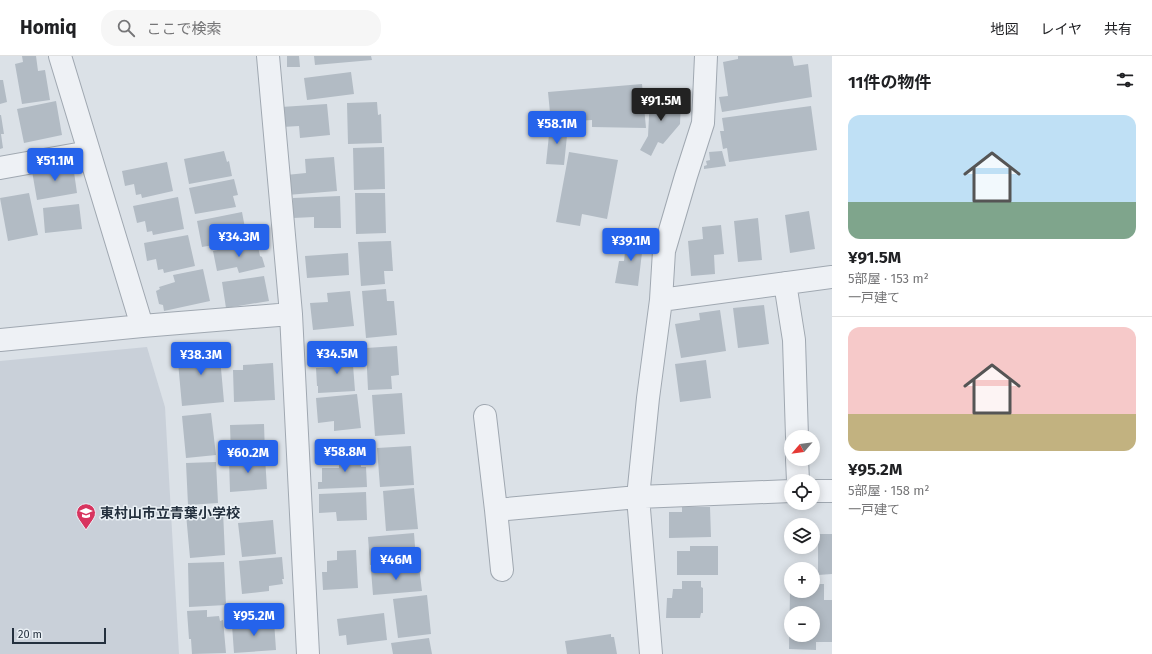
<!DOCTYPE html>
<html lang="ja">
<meta charset="utf-8">
<style>
body{margin:0;font-family:"Fira Sans","Noto Sans JP",sans-serif;background:#f6f6f6;color:#202124;height:100vh;display:flex;flex-direction:column;font-size:15px;white-space:nowrap}
*{box-sizing:border-box;margin:0}
p{font-size:13px;color:#757577}
.icon{flex:none;width:22px;height:22px;fill:none;stroke:currentColor;stroke-width:2;stroke-linecap:round;stroke-linejoin:round}
.map{position:relative;flex:1;overflow:hidden}
.details{display:flex;flex-direction:column;background:#fff;width:320px}
.details>*{flex:none}
.needle{width:26px;rotate:242deg}
.fabs{position:absolute;left:784px;top:374px;display:grid;gap:8px}
.fabs a{display:grid;place-items:center;width:36px;height:36px;border-radius:50%;background:#fff;box-shadow:0 2px 10px #0003;font-size:20px}
.scale{position:absolute;left:12px;bottom:10px;width:94px;box-sizing:border-box;padding-left:4px;border:2px solid #24303e;border-top:0;font-size:11px;line-height:14px;white-space:nowrap;color:#24303e;-webkit-text-stroke:3px #eaf0f5;paint-order:stroke}
.price{position:absolute;translate:-50% -34px;padding:0 9px;border-radius:4px;background:#2563eb;color:#fff;font-size:13px;line-height:26px;filter:drop-shadow(0 1px 2px #0008)}
.price::after{content:'';position:absolute;left:50%;top:24px;width:12px;height:9px;margin-left:-6px;background:inherit;clip-path:polygon(0 0,100% 0,50% 100%)}
.price.active{background:#222;color:#fff}
ul{padding:0;list-style:none}
li{display:grid;align-content:center;gap:8px;height:212px;padding:0 16px}
li+li{border-top:1px solid #e0e0e0}
li span{display:grid;place-items:center;height:124px;border-radius:12px;color:#555}
li>.icon{margin-inline-start:auto}
span .icon{width:72px;height:72px;fill:#fffc;stroke-width:1}
li b{font-size:17px}
h2{display:flex;justify-content:space-between;align-items:center;height:48px;padding:0 16px;font-size:17px}
header{display:flex;align-items:center;gap:24px;box-sizing:border-box;height:56px;padding:0 20px;background:#fff;border-bottom:1px solid #e0e0e0}
header strong{font-size:19px}
nav{display:flex;gap:22px;margin-inline-start:auto;font-size:14px}
.search{width:280px;height:36px;background:#f6f6f6;display:flex;align-items:center;gap:10px;box-sizing:border-box;padding:0 14px;border-radius:16px;color:#757577;font-size:15px}
main{display:flex;flex:1;min-height:0}
.map>svg:first-child{display:block}
.built{fill:#c9d0d9}
.building{fill:#b2bbc4;fill-rule:evenodd}
.lines{fill:none;stroke-linecap:round;stroke-linejoin:round}
.minor-casing{stroke:#a0a8b1;stroke-width:24}
.minor{stroke:#eef1f5;stroke-width:22}
.labels{text-anchor:middle;stroke-width:3;stroke-linejoin:round;paint-order:stroke}
.poi-label{font-size:14px;font-weight:bold;fill:#24303e;stroke:#eaf0f5;text-anchor:start}
</style>
<header>
<strong>Homiq</strong>
<div class="search"><svg class="icon" aria-label="search" viewBox="0 0 24 24"><circle cx="10" cy="10" r="6"/><path d="M15 15l6 6"/></svg>ここで検索</div>
<nav><a>地図</a><a>レイヤ</a><a>共有</a></nav>
</header>
<main>
<div class="map">
<svg width="832" height="598" viewBox="0 0 832 598">
<rect width="100%" height="100%" fill="#dbe1e7"/>
<path class="built" d="M147,291L165,351L179,598H0V305Z"/>
<path class="building" d="M22,0H36L38,15L45,14L50,44L22,48L15,8L23,6Z
M287,0H299L300,11H287Z
M314,0H371L372,4L315,9Z
M738,0H792L794,10L808,8L812,41L722,56L719,41L728,40L723,6L738,3Z
M351,16L354,38L307,44L304,22Z
M0,24H3L7,46L0,48Z
M642,28L646,72L592,71V64L551,67L548,36Z
M650,41H664V45L681,46L680,68L663,88L658,86L651,100L640,94L648,80Z
M56,45L62,79L24,87L17,53Z
M377,46L378,59L381,58L382,87L348,88L347,47Z
M327,48L330,79L300,82L299,70L282,71L281,51Z
M811,50L817,94L729,106L727,92L723,93L720,75H724L722,62Z
M0,59H1L4,78H1L3,92L0,93Z
M550,69L568,70L564,109L546,108Z
M384,91L385,133L354,134L353,92Z
M224,95L227,106L229,105L232,120L189,128L184,103Z
M722,95L726,110L704,113V110L707,109L706,105L710,104L709,96Z
M569,96L618,104L607,163L582,158L580,170L556,166Z
M334,101L337,135L287,139L286,119L306,117L305,103Z
M167,106L173,135L142,142L141,138L136,139L134,128L125,130L122,115Z
M73,109L77,137L37,144L32,115Z
M234,123L238,139L233,140L236,151L195,158L189,132Z
M29,137L38,179L8,185L0,142Z
M355,137H385L386,177L356,178Z
M340,140L341,172H314V161L293,162V142Z
M178,141L184,173L153,179L152,175L147,176L145,165L137,167L133,150Z
M79,148L82,173L45,177L43,152Z
M809,155L815,193L790,197L785,159Z
M242,156L245,172L241,173L243,184L202,191L197,165Z
M758,162L762,204L738,206L734,165Z
M721,169L724,198L714,199L715,218L691,220L688,185L703,183L702,171Z
M627,178L644,180L638,230L615,227L619,205H624Z
M188,179L195,210L164,217L163,213L158,214L156,203L147,205L144,187Z
M391,185L393,215H384L385,228L361,230L358,186Z
M257,186L260,200L262,201L265,211L239,217L237,211L217,215L213,195Z
M348,197L349,219L307,222L305,200Z
M203,213L210,245L164,255L163,249L159,248L156,235L160,233L159,231L175,226L173,219Z
M264,220L269,245L226,252L222,226Z
M386,233L387,245H394L397,279L366,282L362,235Z
M350,235L354,270L313,274L310,247L328,246L327,237Z
M764,249L769,288L738,292L733,252Z
M720,254L726,295L681,302L675,268L700,264L699,257Z
M219,290L224,346L182,350L177,295Z
M397,290L399,319L391,320L392,333L368,334L366,292Z
M334,296H352L355,335L318,337V330H317L316,312L334,311Z
M706,304L711,342L680,346L675,308Z
M273,307L275,344L234,346L233,314H243V309Z
M402,337L405,378L375,380L372,339Z
M357,338L361,372L334,375V365L318,367L316,342Z
M211,357L216,399L186,402L182,360Z
M264,368L265,398L231,399L230,369Z
M411,390L414,429L380,431L377,392Z
M360,396L361,411H366L367,431L318,433V426H322V412H339V397Z
M265,401L267,433L230,436L229,403Z
M216,406L218,447L188,449L186,407Z
M414,432L418,473L386,475L383,435Z
M366,436L367,464L337,465L336,456L319,457V438Z
M682,451H710L711,481L669,482V456H682Z
M223,455L225,499L190,502L186,458Z
M273,464L276,498L242,501L238,467Z
M414,477L416,504L370,509L368,481Z
M818,478H832V518L818,519Z
M690,490H718V519H677V495H690Z
M356,494L358,532L323,534L322,516H327V505L337,504V495Z
M282,501L284,523H282L283,528L269,530V535L242,538L239,505Z
M224,506L226,549L189,551L188,507Z
M419,510L422,535L373,539L371,514Z
M682,525H701V531L703,532V557H701L700,562H666L667,542H672L673,533H682Z
M813,528H824V544H832V586H816V594L789,593L790,535H813ZM791,557H813V579H791Z
M427,539L431,578L398,582L393,543Z
M207,554V561L219,560L220,565L223,564L226,597L192,598L191,583H189L187,555Z
M384,557L387,584L347,589L346,579L339,580L337,563Z
M274,565L276,594L234,597L232,569Z
M611,578V581H614L617,598H567L565,585Z
M429,582L432,598H393L391,587Z"/>
<g class="lines">
<defs>
<path id="minor" d="M60,0L142,270
M268,0L291,258L308,598
M0,112L89,96
M785,227L794,284L797,381
M661,244L832,221
M0,284L142,270L291,258
M485,360L496,454L638,441L791,435
M797,403L798,425
M813,435H832
M496,454L502,514
M651,598L638,441L648,342L661,244L664,195L686,120L703,67L706,0"/>
</defs>
<use href="#minor" class="minor-casing"/>
<use href="#minor" class="minor"/>
</g>
<defs>
<symbol id="school-pin" viewBox="-11 -11 22 30"><path d="M0 17L-7.5 6A9.5 9.5 0 1 1 7.5 6Z" fill="#d8345f" stroke="#eaf0f5"/><path d="M0-5L7-2L0 1L-7-2ZM-4 1L0 2.5L4 1V4Q0 6-4 4Z" fill="#fff"/></symbol>
</defs>
<g fill-rule="evenodd">
<use href="#school-pin" x="75" y="446" width="22" height="30"/>
</g>
<g class="labels">
<g class="poi-label">
<text x="100" y="462">東村山市立青葉小学校</text>
</g>
</g>
</svg>
<div class="fabs">
<a><svg class="needle" viewBox="-14 -14 28 28"><path d="M0-13l5 13h-10z" fill="#e53935"/><path d="M0 13l5-13h-10z" fill="#757577"/></svg></a>
<a><svg class="icon" aria-label="locate" viewBox="0 0 24 24"><circle cx="12" cy="12" r="6"/><path d="M12 2v4M12 18v4M2 12h4M18 12h4"/></svg></a>
<a><svg class="icon" aria-label="layers" viewBox="0 0 24 24"><path d="M12 4l9 5-9 5-9-5zM3 14l9 5 9-5"/></svg></a>
<a>+</a>
<a>−</a>
</div>
<div class="scale">20 m</div>
<b class="price active" style="left:661px;top:66px">¥91.5M</b>
<b class="price" style="left:557px;top:89px">¥58.1M</b>
<b class="price" style="left:55px;top:126px">¥51.1M</b>
<b class="price" style="left:239px;top:202px">¥34.3M</b>
<b class="price" style="left:631px;top:206px">¥39.1M</b>
<b class="price" style="left:337px;top:319px">¥34.5M</b>
<b class="price" style="left:201px;top:320px">¥38.3M</b>
<b class="price" style="left:345px;top:417px">¥58.8M</b>
<b class="price" style="left:248px;top:418px">¥60.2M</b>
<b class="price" style="left:396px;top:525px">¥46M</b>
<b class="price" style="left:254px;top:581px">¥95.2M</b>
</div>
<section class="details">
<h2>11件の物件<svg class="icon" aria-label="filters" viewBox="0 0 24 24"><path d="M4 7h16M4 17h16"/><circle cx="9" cy="7" r="2"/><circle cx="15" cy="17" r="2"/></svg></h2>
<ul>
<li><span style="background:linear-gradient(#bfe0f5 70%,#7fa58c 0)"><svg class="icon" aria-label="home" viewBox="0 0 24 24"><path d="M3 11l9-7 9 7M6 9v11h12V9"/></svg></span><div><b>¥91.5M</b><p>5部屋 · 153 m²</p><p>一戸建て</p></div></li>
<li><span style="background:linear-gradient(#f6c9c9 70%,#c2b280 0)"><svg class="icon" aria-label="home" viewBox="0 0 24 24"><path d="M3 11l9-7 9 7M6 9v11h12V9"/></svg></span><div><b>¥95.2M</b><p>5部屋 · 158 m²</p><p>一戸建て</p></div></li>
</ul>
</section>
</main>
